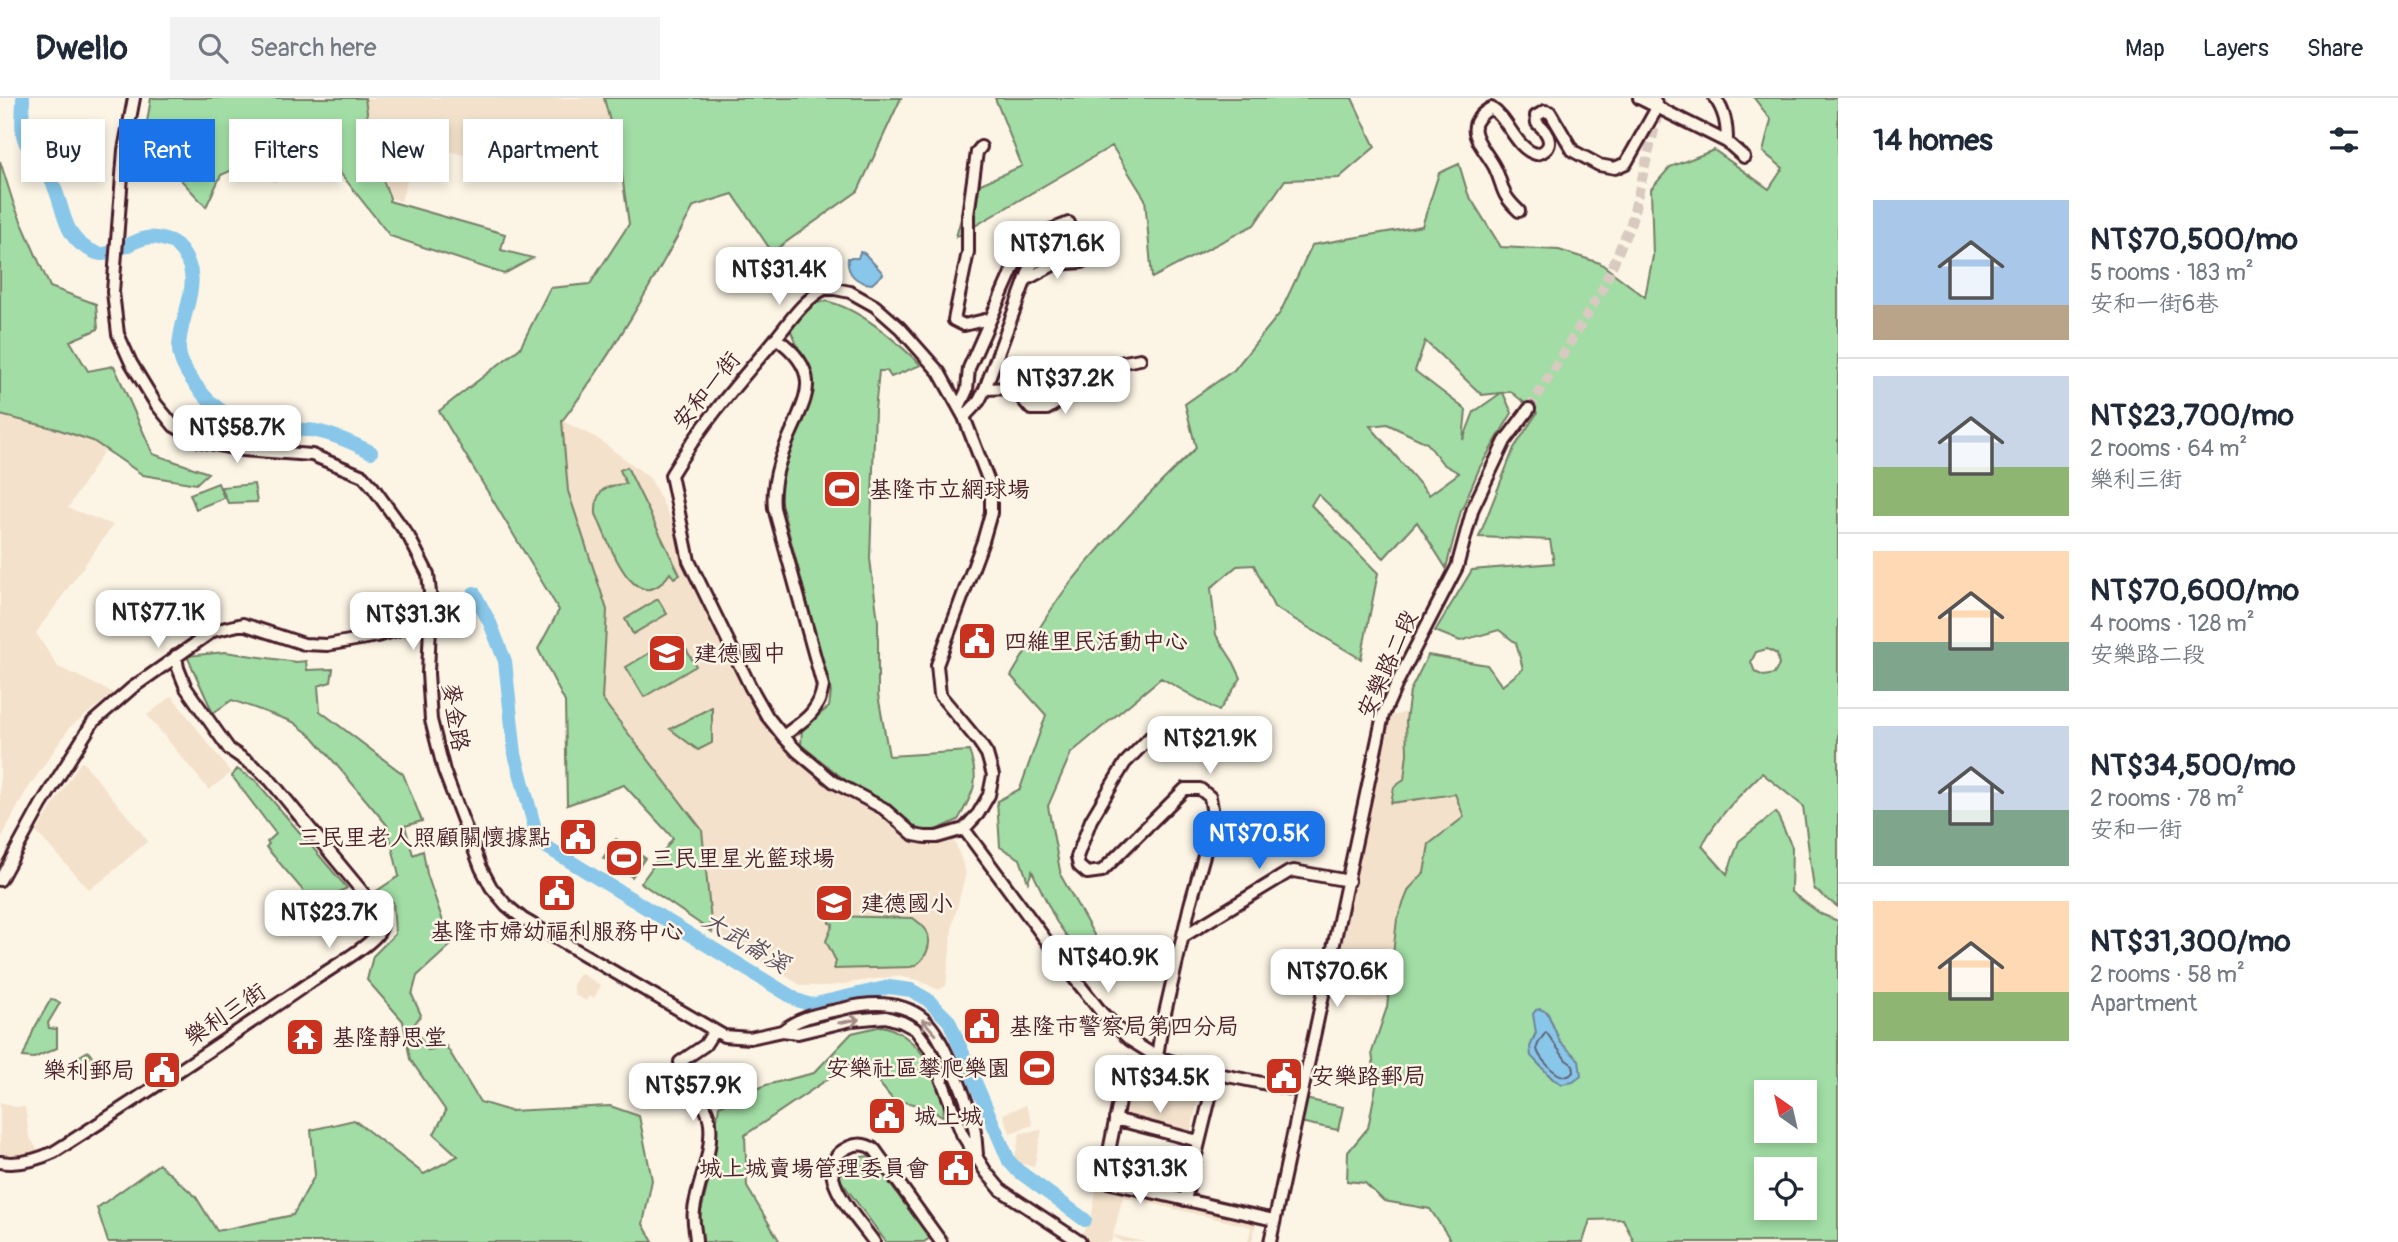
<!DOCTYPE html>
<meta charset="utf-8">
<style>
body{margin:0;font-family:Pangolin,"LXGW WenKai TC",sans-serif;background:#f2f2f3;color:#1f2937;height:100vh;display:flex;flex-direction:column;font-size:26px;white-space:nowrap}
*{box-sizing:border-box;margin:0}
p{font-size:23px;color:#747a83}
.icon{flex:none;width:38px;height:38px;fill:none;stroke:currentColor;stroke-width:2;stroke-linecap:round;stroke-linejoin:round}
.map{position:relative;flex:1;overflow:hidden}
.drawer{display:flex;flex-direction:column;background:#fff;width:560px}
.drawer>*{flex:none}
.guide{position:absolute;left:21px;top:21px;width:665px;height:63px;display:flex;gap:14px}
.needle{width:46px;rotate:326deg}
.buttons{position:absolute;left:1754px;top:982px;display:grid;gap:14px}
.buttons a{display:grid;place-items:center;width:63px;height:63px;border-radius:0px;background:#fff;box-shadow:0 4px 10px #0003;font-size:35px}
.price{position:absolute;translate:-50% -60px;padding:0 16px;border-radius:14px;background:#fff;color:#222;font-size:23px;line-height:46px;filter:drop-shadow(0 2px 4px #0008)}
.price::after{content:'';position:absolute;left:50%;top:42px;width:21px;height:16px;margin-left:-10px;background:inherit;clip-path:polygon(0 0,100% 0,50% 100%)}
.price.current{background:#1a73e8;color:#fff}
ul{padding:0;list-style:none}
li{display:flex;align-items:center;gap:21px;height:175px;padding:0 35px}
li+li{border-top:2px solid #e0e1e3}
li span{display:grid;place-items:center;flex:none;width:196px;height:140px;border-radius:0px;color:#555}
li>.icon{margin-inline-start:auto}
span .icon{width:84px;height:84px;fill:#fffc;stroke-width:1}
li b{font-size:30px}
h2{display:flex;justify-content:space-between;align-items:center;height:84px;padding:0 35px;font-size:30px}
.pill{padding:0 24px;border-radius:0px;background:#fff;box-shadow:0 4px 10px #0003;font-size:24px;line-height:63px}
.pill.current{background:#1a73e8;color:#fff}
header{display:flex;align-items:center;gap:42px;box-sizing:border-box;height:98px;padding:0 35px;background:#fff;border-bottom:2px solid #e0e1e3}
header strong{font-size:33px}
nav{display:flex;gap:38px;margin-inline-start:auto;font-size:24px}
.search{width:490px;height:63px;background:#f2f2f3;display:flex;align-items:center;gap:18px;box-sizing:border-box;padding:0 24px;border-radius:0px;color:#747a83;font-size:26px}
main{display:flex;flex:1;min-height:0}
.map>svg:first-child{display:block}
.built{fill:#f3e1cb}
.green{fill:#a1dda4;stroke:#767e68;stroke-width:2;fill-rule:evenodd}
.water{fill:#88c7e9;stroke:#6f849d;stroke-width:2}
.lines{fill:none;stroke-linecap:round;stroke-linejoin:round}
.shore{stroke:#636277;stroke-width:2}
.river{stroke:#88c7e9;stroke-width:14}
.minor-tunnel{stroke:#d8cac0;stroke-width:10;stroke-dasharray:10 5;stroke-linecap:butt}
.minor-casing{stroke:#4a1f2b;stroke-width:16}
.minor{stroke:#fcf5e5;stroke-width:10}
.oneway{stroke:#a38a88}
.labels{text-anchor:middle;stroke-width:5;stroke-linejoin:round;paint-order:stroke}
.street-label{font-size:23px;fill:#4a1f2b;stroke:#fcf5e5}
.poi-label{font-size:23px;fill:#4a1f2b;stroke:#fcf5e5;text-anchor:start}
.water-label{font-size:24px;font-style:italic;fill:#5d5164;stroke:#fcf5e5}
</style>
<header>
<strong>Dwello</strong>
<div class="search"><svg class="icon" aria-label="search" viewBox="0 0 24 24"><circle cx="10" cy="10" r="6"/><path d="M15 15l6 6"/></svg>Search here</div>
<nav><a>Map</a><a>Layers</a><a>Share</a></nav>
</header>
<main>
<div class="map">
<svg width="1838" height="1144" viewBox="0 0 1838 1144">
<rect width="100%" height="100%" fill="#fcf5e5"/>
<filter id="ink" filterUnits="userSpaceOnUse"><feTurbulence type="fractalNoise" baseFrequency=".0143" numOctaves="2"/><feDisplacementMap in="SourceGraphic" scale="14" xChannelSelector="R" yChannelSelector="G"/><feConvolveMatrix kernelMatrix="1 2 1 2 8 2 1 2 1" color-interpolation-filters="sRGB"/></filter>
<g filter="url(#ink)">
<path class="built" d="M365,0H604L611,26L607,39L575,41L572,46L553,42L546,70L471,46L465,57L418,46L401,103L390,100L373,57Z
M0,317L58,331L93,343L105,351L68,410L113,427L36,535L58,569L114,595L70,629L25,695L0,742Z
M562,323L597,340L650,380L670,419L683,460L751,597L780,641L853,700L909,740L930,746L955,744L966,775L953,825L946,888L939,892L918,882L897,878L829,888H802L712,834L702,732L602,601L607,512L568,393Z
M172,598L231,675L209,692L147,617Z
M1407,614V655L1404,682L1455,696L1465,719L1429,746L1424,775L1409,791L1397,821L1388,900L1365,904L1329,897L1369,713L1363,711L1384,620Z
M83,664L148,743L104,781L89,791L36,734L80,665Z
M580,875L601,887L594,900L589,898L586,903L575,897L573,887Z
M1128,955L1149,971L1202,986L1190,1036L1115,1018Z
M0,1004L15,1009H25L29,1038L39,1054L30,1059L11,1062L0,1059Z
M1026,1007L1033,1027L1010,1035L1003,1016Z
M1042,1032L1034,1069L1014,1064L1020,1035Z
M1097,1087L1256,1125L1252,1144H1248L1251,1129L1123,1099L1113,1137L1145,1144H1122L1113,1138L1111,1144H1085L1079,1140L1091,1122Z"/>
<path class="green" d="M151,0H365L373,57L390,100L389,103L505,136L501,152L533,160L504,176L390,138L318,47L275,82L239,69L221,77L206,109L144,42Z
M604,0H901L858,93L772,154L733,96L694,108C653,183 614,255 562,323L568,393L607,512L602,601L702,732L712,834L641,785L673,740L624,687L567,707L565,604L538,551L559,512L439,313L520,250L550,190L590,186L629,126L620,63Z
M995,0H1352L1375,49L1339,80L1285,82L1254,127L1152,180L1145,101L1112,48L956,139L969,91L1022,68Z
M1754,0H1838V809L1814,791L1803,708L1762,675C1739,698 1717,719 1702,748L1727,776L1739,743L1776,714L1792,749L1791,794L1821,816L1838,823V1144H1634L1623,1121L1590,1122L1583,1144H1452L1430,1111L1384,1103L1365,1085L1347,1083L1348,1054L1368,1030L1376,988L1372,954L1387,909L1397,821L1409,791L1424,775L1429,746L1464,719L1455,696L1391,705L1394,689L1404,682L1407,655L1406,623L1410,593L1428,557L1487,567L1502,588L1523,571L1516,545L1499,532L1460,543L1435,533L1472,472L1554,465L1550,442L1479,439L1514,350L1537,315L1510,293L1503,295L1512,315L1480,369L1461,413L1446,470L1417,424L1384,460L1318,396L1311,407L1378,475L1361,561L1274,509L1254,467L1237,468L1211,490L1216,537L1234,565L1241,580L1219,613L1161,580L1071,655L1048,708L1061,778L1102,851L1086,865L1056,823L1032,773L1028,784L1020,761L1000,749L997,703L1020,691L1046,617L1011,578C1029,548 1046,516 1068,488C1107,439 1151,393 1196,350L1185,306L1234,272L1280,215L1312,147L1422,128L1439,75L1459,66L1468,96L1501,149L1559,152L1600,165L1645,199L1653,158L1651,91L1670,69L1714,52L1769,91L1783,70L1763,54L1771,22ZM1425,243L1482,297L1501,295L1474,314L1463,342L1466,312L1415,273ZM1387,326L1427,345L1443,366L1459,375L1429,397L1370,328ZM1767,551L1777,556L1779,567L1774,576L1764,578L1755,574L1751,564L1756,554ZM1547,914L1560,944L1579,963L1553,981C1522,951 1528,950 1547,914ZM1766,994H1804V1032H1766ZM1766,1071H1804V1110H1766Z
M0,63L14,107L50,189L96,206L98,231L70,243L88,273L114,268L153,356L208,375L196,386L143,377L93,343L57,331L0,317Z
M825,203C860,210 896,243 921,267L891,279L887,273H879L875,312L870,461L878,523V597L889,658L969,653C981,684 973,695 958,722L941,730L927,734L921,733L908,725L889,706L859,693L801,647L802,630L829,609L831,594L777,390L814,283L791,234C793,217 809,206 825,203Z
M627,369L680,477L674,480L670,475C635,527 607,440 596,416C595,392 604,387 626,386L620,372Z
M218,385L224,400L196,411L190,396Z
M254,386L257,404L228,405L221,389Z
M658,501L667,516L633,536L625,521Z
M678,538L696,568L644,599L626,569Z
M225,554L296,564L306,563L307,572L333,571L331,584L318,588L320,613L403,676L422,723L405,728L413,757L423,753L427,776L451,847L417,878L412,897L421,917L413,928L428,952L446,948L480,1004L510,1013L610,1008L639,1018L652,1082L643,1126L653,1144H108L97,1110L159,1066L196,1099L217,1133L293,1117L315,1077L311,1032L354,1022L424,1076L458,1058L434,1036L446,1013L410,961L403,923L367,882L373,858L395,836L393,804L372,796L399,778L387,727L313,639L293,624L232,602L213,615L187,558Z
M712,609V645L698,652L670,631Z
M237,671L256,683L347,790L325,802L319,796L311,802L266,749L269,746L267,744L276,736L232,678Z
M616,741L645,760L632,779L603,760Z
M829,818L913,820C917,823 923,827 926,832C934,846 925,864 911,869L834,871L836,863L826,843L833,826L829,825Z
M51,901L60,905L48,925L49,930L57,931V950L34,960L23,959L34,931Z
M882,928C917,935 948,984 943,1018L914,1006L893,1002L859,960L745,1037L747,1089L780,1144H694L708,1084L719,1008L766,987L814,975L852,935Z
M88,953L97,966L80,976L70,964Z
M1300,1000L1343,1009L1338,1032L1295,1023Z
M869,1058L930,1140L924,1144H886L839,1080C845,1065 853,1059 869,1058Z"/>
<path class="water" d="M860,154L864,155L882,174L883,176L872,186C857,185 846,176 848,160H858Z
M1540,911L1547,914L1560,944L1579,962L1581,978L1573,984L1562,986L1553,981L1531,958L1530,949L1536,935L1533,916L1536,912Z"/>
<g class="lines">
<path class="shore" d="M1546,934L1566,962L1573,967L1574,973C1571,976 1570,979 1564,978C1556,978 1536,958 1537,949C1538,944 1543,938 1546,934Z"/>
<path class="river" d="M23,0C23,12 21,26 23,37C27,54 42,67 51,82C65,107 61,140 92,153C94,154 99,156 102,156C124,155 138,134 162,141C167,143 172,143 176,147C210,181 178,215 179,252C180,266 189,279 198,290C218,317 245,329 279,331C291,332 304,331 316,333C336,337 353,345 371,354
M474,495L490,525L505,563L515,656L537,738L545,748L797,902L811,907L889,889L911,892L927,901L949,923L1009,1063L1017,1072L1085,1122"/>
<path class="minor-tunnel" d="M1529,311L1601,194L1631,125L1662,0"/>
<defs>
<path id="minor" d="M134,0L124,52L113,194L118,236L131,265L156,306L174,328L200,343L242,352L312,357L363,378L372,388L409,439L428,476L431,504L428,575L431,622L444,673L481,770L491,789L506,807L523,821L724,938L750,940L782,933L798,935L852,922L886,919L902,924L915,931L930,951L962,1036L986,1074L1001,1092L1080,1144
M1639,0L1727,44L1744,59
M1715,0C1725,14 1727,27 1727,44
M981,49L977,54L968,117V154L954,222L964,227L989,221
M1519,113C1499,94 1505,91 1495,70C1483,47 1458,29 1491,10C1509,21 1515,50 1536,56C1557,51 1549,35 1537,25L1536,18L1545,13L1550,14L1573,53L1599,67L1615,70L1626,65L1658,8L1653,0
M1027,181L1055,166L1082,164
M824,191H835L850,194L875,208L900,230L939,274L964,319L991,389V415L983,443L937,567L940,597L979,644L987,656L993,677L989,697L978,716L964,731L937,739H925L914,737L883,710L834,684L798,654L783,638L767,618L750,588L689,463L671,377C699,330 736,287 772,245C789,225 801,204 824,191Z
M776,240C790,250 806,265 807,284C808,298 800,313 795,326C783,352 771,381 774,410L823,588C819,615 803,623 783,638
M985,291L1013,290L1031,311H1047L1090,283L1104,268L1140,261
M959,309L967,292L969,270L1015,166L1035,138L1069,125
M964,319L979,303L985,291L1031,167L1062,145H1098
M964,731L1074,880L1102,915L1130,942L1157,959L1203,973L1302,993
M0,782L41,707L93,624L132,590L213,533L243,526L304,546L327,547L377,538L430,522
M1184,838L1289,774L1294,773L1349,783
M782,933C801,918 819,916 842,911C873,903 911,902 932,930C942,943 948,959 954,973C962,991 970,1011 974,1029C976,1038 976,1048 977,1056
M1157,959L1161,932L1190,807L1214,722L1210,699L1200,691H1185L1102,773L1087,775L1079,768L1077,759L1091,722L1125,665L1163,626
M1126,969L1103,1083L1274,1122
M1115,1021L1198,1043
M0,1064C18,1067 37,1062 54,1054C140,1000 225,942 309,885C325,874 371,848 379,834C383,828 382,820 379,814L270,682L258,671L229,651L186,590L178,570L176,558
M1185,1102L1216,975
M696,1144C696,1134 692,1122 694,1112C698,1084 713,1055 710,1026C708,1002 683,986 680,964L705,947L714,933
M874,1144C859,1122 805,1069 849,1049C858,1045 867,1046 875,1052L941,1144
M1270,1144L1383,617L1398,583L1457,469L1473,410L1505,343L1529,311"/>
</defs>
<use href="#minor" class="minor-casing"/>
<use href="#minor" class="minor"/>
</g>
<defs><path id="oneway-shaft" d="M-6 0H5M1.5-3L5.5 0L1.5 3" fill="none" stroke-width="1.6" stroke-linecap="round" stroke-linejoin="round" transform="scale(1.75)"/></defs>
<g class="oneway">
<use href="#oneway-shaft" transform="translate(849 923) rotate(-10)"/>
<use href="#oneway-shaft" transform="translate(929 929) rotate(-132)"/>
</g>
</g>
<defs>
<symbol id="stadium-square" viewBox="-11 -11 22 22"><rect x="-9" y="-9" width="18" height="18" rx="4" fill="#c8321e" stroke="#fcf5e5"/><path d="M0-5a6.5 5 0 1 0 0 10a6.5 5 0 1 0 0-10ZM-3.5-1.8h7v3.6h-7Z" fill="#fff"/></symbol>
<symbol id="civic-square" viewBox="-11 -11 22 22"><rect x="-9" y="-9" width="18" height="18" rx="4" fill="#c8321e" stroke="#fcf5e5"/><path d="M-.6-6.5H3V-4.5H.6V-3L4-1V1h2V6H-6V1h2V-1L-.6-3ZM-1.2 2.5V6h2.4V2.5Z" fill="#fff"/></symbol>
<symbol id="school-square" viewBox="-11 -11 22 22"><rect x="-9" y="-9" width="18" height="18" rx="4" fill="#c8321e" stroke="#fcf5e5"/><path d="M0-5L7-2L0 1L-7-2ZM-4 1L0 2.5L4 1V4Q0 6-4 4Z" fill="#fff"/></symbol>
<symbol id="temple-square" viewBox="-11 -11 22 22"><rect x="-9" y="-9" width="18" height="18" rx="4" fill="#c8321e" stroke="#fcf5e5"/><path d="M0-6L5-2H3V0L6.5 2.5H4V6H1.5V3h-3V6H-4V2.5H-6.5L-3 0V-2H-5Z" fill="#fff"/></symbol>
</defs>
<g fill-rule="evenodd">
<use href="#stadium-square" x="820" y="369" width="44" height="44"/>
<use href="#civic-square" x="955" y="521" width="44" height="44"/>
<use href="#school-square" x="645" y="533" width="44" height="44"/>
<use href="#civic-square" x="556" y="717" width="44" height="44"/>
<use href="#stadium-square" x="602" y="738" width="44" height="44"/>
<use href="#civic-square" x="535" y="773" width="44" height="44"/>
<use href="#school-square" x="812" y="783" width="44" height="44"/>
<use href="#civic-square" x="960" y="906" width="44" height="44"/>
<use href="#temple-square" x="283" y="917" width="44" height="44"/>
<use href="#stadium-square" x="1015" y="948" width="44" height="44"/>
<use href="#civic-square" x="140" y="950" width="44" height="44"/>
<use href="#civic-square" x="1262" y="956" width="44" height="44"/>
<use href="#civic-square" x="865" y="996" width="44" height="44"/>
<use href="#civic-square" x="934" y="1048" width="44" height="44"/>
</g>
<g class="labels">
<g class="street-label">
<text transform="translate(706 292) rotate(-51)" y="8">安和一街</text>
<text transform="translate(1387 566) rotate(-66)" y="8">安樂路二段</text>
<text transform="translate(456 619) rotate(81)" y="8">麥金路</text>
<text transform="translate(225 916) rotate(-34)" y="8">樂利三街</text>
</g>
<g class="poi-label">
<text x="869" y="399">基隆市立網球場</text>
<text x="1004" y="551">四維里民活動中心</text>
<text x="694" y="563">建德國中</text>
<text x="551" y="747" text-anchor="end">三民里老人照顧關懷據點</text>
<text x="651" y="768">三民里星光籃球場</text>
<text x="861" y="813">建德國小</text>
<text x="557" y="841" text-anchor="middle">基隆市婦幼福利服務中心</text>
<text x="1009" y="936">基隆市警察局第四分局</text>
<text x="332" y="947">基隆靜思堂</text>
<text x="1010" y="978" text-anchor="end">安樂社區攀爬樂園</text>
<text x="135" y="980" text-anchor="end">樂利郵局</text>
<text x="1311" y="986">安樂路郵局</text>
<text x="914" y="1026">城上城</text>
<text x="929" y="1078" text-anchor="end">城上城賣場管理委員會</text>
</g>
<g class="water-label">
<text transform="translate(746 844) rotate(31)" y="8">大武崙溪</text>
</g>
</g>
</svg>
<div class="buttons">
<a><svg class="needle" viewBox="-14 -14 28 28"><path d="M0-13l5 13h-10z" fill="#e53935"/><path d="M0 13l5-13h-10z" fill="#747a83"/></svg></a>
<a><svg class="icon" aria-label="locate" viewBox="0 0 24 24"><circle cx="12" cy="12" r="6"/><path d="M12 2v4M12 18v4M2 12h4M18 12h4"/></svg></a>
</div>
<b class="price" style="left:1057px;top:183px">NT$71.6K</b>
<b class="price" style="left:779px;top:209px">NT$31.4K</b>
<b class="price" style="left:1065px;top:318px">NT$37.2K</b>
<b class="price" style="left:237px;top:367px">NT$58.7K</b>
<b class="price" style="left:158px;top:552px">NT$77.1K</b>
<b class="price" style="left:413px;top:554px">NT$31.3K</b>
<b class="price" style="left:1210px;top:678px">NT$21.9K</b>
<b class="price current" style="left:1259px;top:773px">NT$70.5K</b>
<b class="price" style="left:329px;top:852px">NT$23.7K</b>
<b class="price" style="left:1108px;top:897px">NT$40.9K</b>
<b class="price" style="left:1337px;top:911px">NT$70.6K</b>
<b class="price" style="left:1160px;top:1017px">NT$34.5K</b>
<b class="price" style="left:693px;top:1025px">NT$57.9K</b>
<b class="price" style="left:1140px;top:1108px">NT$31.3K</b>
<div class="guide">
<a class="pill">Buy</a>
<a class="pill current">Rent</a>
<a class="pill">Filters</a>
<a class="pill">New</a>
<a class="pill">Apartment</a>
</div>
</div>
<section class="drawer">
<h2>14 homes<svg class="icon" aria-label="filters" viewBox="0 0 24 24"><path d="M4 7h16M4 17h16"/><circle cx="9" cy="7" r="2"/><circle cx="15" cy="17" r="2"/></svg></h2>
<ul>
<li><span style="background:linear-gradient(#a9c7e8 75%,#b9a48a 0)"><svg class="icon" aria-label="home" viewBox="0 0 24 24"><path d="M3 11l9-7 9 7M6 9v11h12V9"/></svg></span><div><b>NT$70,500/mo</b><p>5 rooms · 183 m²</p><p>安和一街6巷</p></div></li>
<li><span style="background:linear-gradient(#c9d6e8 65%,#8fb573 0)"><svg class="icon" aria-label="home" viewBox="0 0 24 24"><path d="M3 11l9-7 9 7M6 9v11h12V9"/></svg></span><div><b>NT$23,700/mo</b><p>2 rooms · 64 m²</p><p>樂利三街</p></div></li>
<li><span style="background:linear-gradient(#ffd9b3 65%,#7fa58c 0)"><svg class="icon" aria-label="home" viewBox="0 0 24 24"><path d="M3 11l9-7 9 7M6 9v11h12V9"/></svg></span><div><b>NT$70,600/mo</b><p>4 rooms · 128 m²</p><p>安樂路二段</p></div></li>
<li><span style="background:linear-gradient(#c9d6e8 60%,#7fa58c 0)"><svg class="icon" aria-label="home" viewBox="0 0 24 24"><path d="M3 11l9-7 9 7M6 9v11h12V9"/></svg></span><div><b>NT$34,500/mo</b><p>2 rooms · 78 m²</p><p>安和一街</p></div></li>
<li><span style="background:linear-gradient(#ffd9b3 65%,#8fb573 0)"><svg class="icon" aria-label="home" viewBox="0 0 24 24"><path d="M3 11l9-7 9 7M6 9v11h12V9"/></svg></span><div><b>NT$31,300/mo</b><p>2 rooms · 58 m²</p><p>Apartment</p></div></li>
</ul>
</section>
</main>
